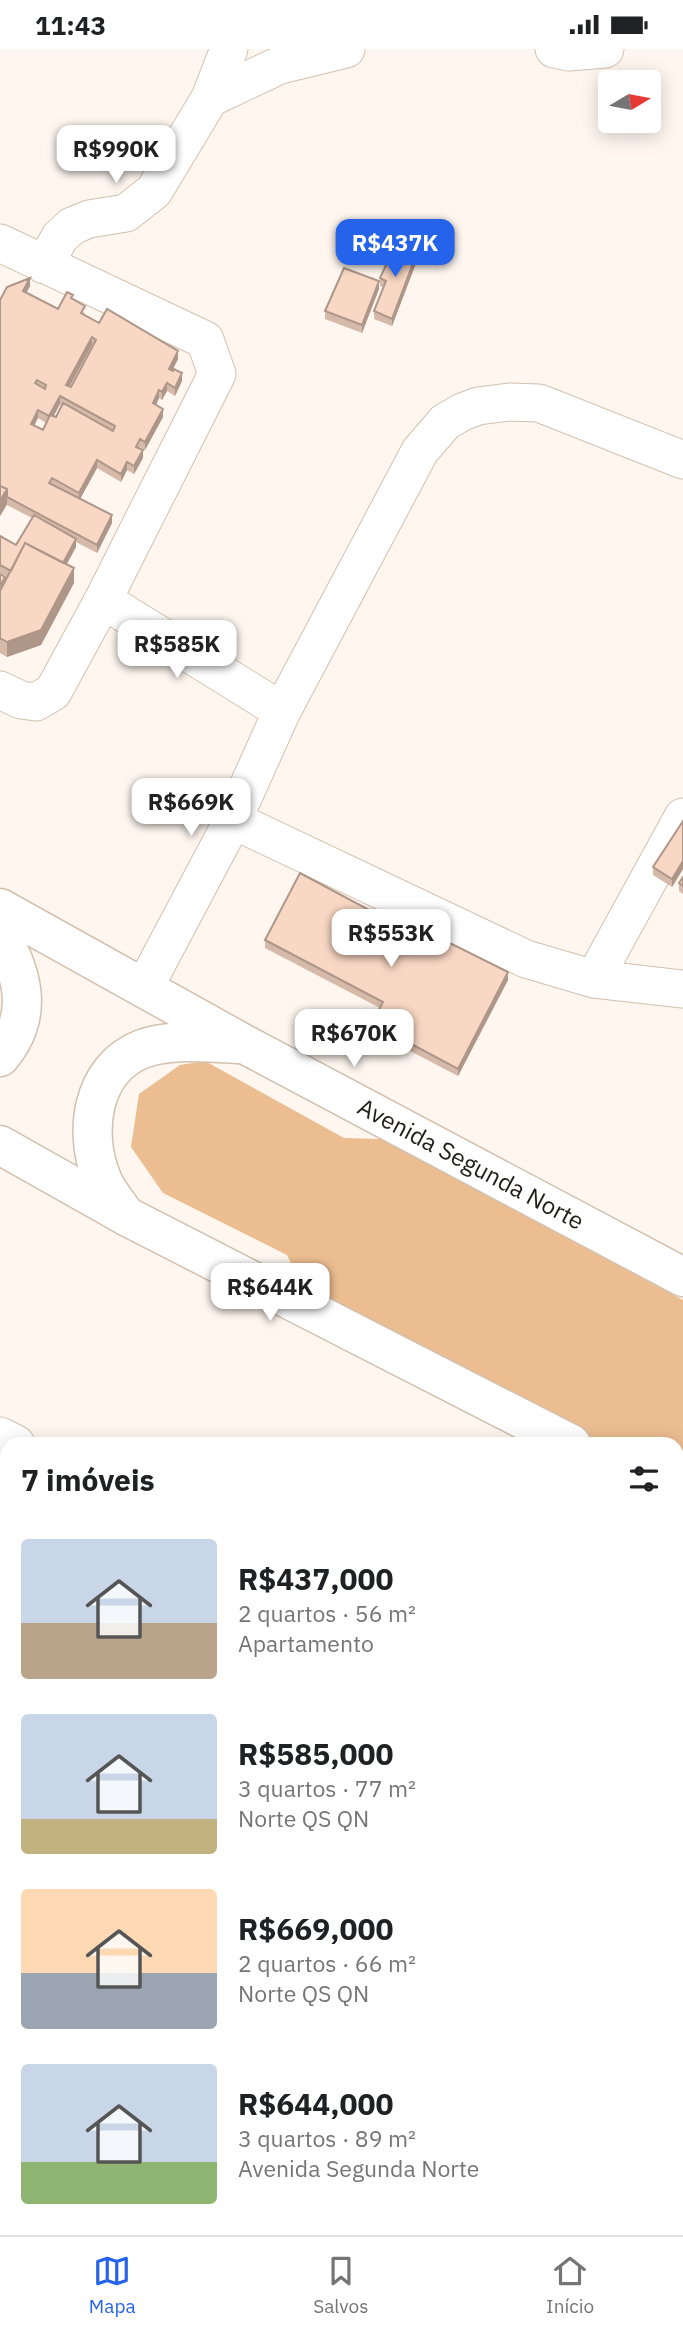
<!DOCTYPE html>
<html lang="pt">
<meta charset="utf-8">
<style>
body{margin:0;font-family:"IBM Plex Sans",sans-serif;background:#f6f6f6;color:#202124;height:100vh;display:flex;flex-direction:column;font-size:26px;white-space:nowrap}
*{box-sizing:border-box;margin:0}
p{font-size:23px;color:#757577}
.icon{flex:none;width:38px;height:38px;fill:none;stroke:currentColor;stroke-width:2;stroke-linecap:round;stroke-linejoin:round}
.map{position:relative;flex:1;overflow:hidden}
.drawer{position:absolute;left:0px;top:1388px;width:684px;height:800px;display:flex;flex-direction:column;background:#fff;border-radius:21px 21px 0 0;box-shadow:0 4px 18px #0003}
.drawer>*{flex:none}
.needle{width:46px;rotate:80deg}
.tools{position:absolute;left:598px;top:21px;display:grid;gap:14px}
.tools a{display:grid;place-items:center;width:63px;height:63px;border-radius:7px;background:#fff;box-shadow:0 4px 18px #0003;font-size:35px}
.price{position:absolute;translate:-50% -60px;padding:0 16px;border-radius:14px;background:#fff;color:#222;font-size:23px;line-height:46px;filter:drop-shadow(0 2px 4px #0008)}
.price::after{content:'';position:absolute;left:50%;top:42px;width:21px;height:16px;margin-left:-10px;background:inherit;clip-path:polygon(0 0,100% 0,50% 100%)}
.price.active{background:#2563eb;color:#fff}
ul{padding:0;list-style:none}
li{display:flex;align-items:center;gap:21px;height:175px;padding:0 21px}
li span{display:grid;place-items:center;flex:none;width:196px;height:140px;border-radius:7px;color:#555}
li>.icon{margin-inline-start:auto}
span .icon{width:84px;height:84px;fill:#fffc;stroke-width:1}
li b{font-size:30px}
h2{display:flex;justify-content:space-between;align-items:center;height:84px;padding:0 21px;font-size:30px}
.status{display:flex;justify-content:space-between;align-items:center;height:49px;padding:0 35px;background:#fff;direction:ltr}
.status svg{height:19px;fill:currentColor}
.tab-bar{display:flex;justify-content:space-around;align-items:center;height:98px;border-top:2px solid #e0e0e0;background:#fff;font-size:19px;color:#757577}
.tab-bar a{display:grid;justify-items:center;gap:4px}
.tab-bar .active{color:#2563eb}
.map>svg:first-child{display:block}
.green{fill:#ebbd90}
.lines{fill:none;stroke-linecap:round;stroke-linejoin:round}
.minor-casing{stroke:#d2c0af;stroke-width:39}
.major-casing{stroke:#d2c0af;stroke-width:41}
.minor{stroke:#fff;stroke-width:37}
.major{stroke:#fff;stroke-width:38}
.wall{fill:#d5b9a9;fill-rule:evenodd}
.shaded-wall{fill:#ae9689}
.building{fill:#f8d7c4;stroke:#ae9689;stroke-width:2;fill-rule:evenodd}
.labels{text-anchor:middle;stroke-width:6;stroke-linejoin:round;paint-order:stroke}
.street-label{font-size:24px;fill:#231d17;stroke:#fff}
</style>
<div class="status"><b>11:43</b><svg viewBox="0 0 49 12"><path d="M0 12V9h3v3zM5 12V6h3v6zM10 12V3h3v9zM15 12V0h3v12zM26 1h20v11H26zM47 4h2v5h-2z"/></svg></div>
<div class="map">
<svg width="683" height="2186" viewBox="0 0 683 2186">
<rect width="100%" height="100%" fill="#fef6ef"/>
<path class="green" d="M205,1012L344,1089L381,1090L683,1251V1439L677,1436V1395H599L301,1236L287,1206L163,1144L131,1098L139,1045L180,1016Z"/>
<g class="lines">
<defs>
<path id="minor" d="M554,0L569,3L605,0
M210,49L280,16L346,0
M0,194L205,291L217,325L103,551L53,643L36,653L21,651L0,641
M44,216L60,188L72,177L89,170L126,164L154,142L210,49L229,0
M103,551L282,662
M233,771L526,910L594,930L683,940
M594,930L683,768
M144,939L233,771L282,662L420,402L445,373L462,363L478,357L509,353L539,354L683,411
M0,1387L16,1395
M677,1788L683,1794
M677,2027H683
M677,2150L683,2153
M174,2180L178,2186
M540,2180V2186
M73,2186L81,2180
M578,2186L587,2180"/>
<g id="major">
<path id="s1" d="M0,859L244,995L683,1228"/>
<path d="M0,885C24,926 34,968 0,1008"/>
<path d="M0,1096L126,1167L571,1395"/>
<path d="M126,1167C118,1155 107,1143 102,1130C83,1084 91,1020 142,1000C171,989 207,994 238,995"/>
<path d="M677,1451L683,1454"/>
</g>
</defs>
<use href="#minor" class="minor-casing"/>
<use href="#major" class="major-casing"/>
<use href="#minor" class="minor"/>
<use href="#major" class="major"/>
</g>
<path class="wall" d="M418,209L392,277L374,270V262L383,238L380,237V229Z
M30,237L26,244L58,260L73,250L85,265L84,266L178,310L172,322L182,332L175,347L167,342L162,351L159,349L156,356L163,368L145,401L140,398V399L143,409L134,425L127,421L121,433L97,419L80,450L112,474L97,504L76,493V498L67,515L74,534L41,596L7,608L0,604V525L5,532L7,528L0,524V487L16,496L32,469L7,456L0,467V251ZM92,296L93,297L71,338L70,337ZM60,355L62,357L56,368L54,367ZM38,369L46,374L43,381L34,376Z
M379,240L362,284L325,270V262Z
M683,772V820L672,838L653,826V818Z
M683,828V845L679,842V834Z
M265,891L438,898L508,931L458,1027L372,982V974L380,959L265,899Z
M7,1932V2076L0,2081V1937Z
M348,2180H505V2186H340Z"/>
<path class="shaded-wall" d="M418,201V209L392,277V270Z
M30,229V237L23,250V242Z
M379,232V240L362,284V276Z
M92,288V296L66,344V336Z
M178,302V310L169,328V320Z
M182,324V332L175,347V339Z
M167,334V342L162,351V343Z
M159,341V349L153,362V354Z
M60,347V355L49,375V367Z
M163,360V368L145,401V393Z
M38,361V369L31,383V375Z
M143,401V409L134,425V417Z
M97,411V419L79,452V444Z
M127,413V421L121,433V425Z
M7,440V455L0,467V452Z
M112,466V474L97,504V496Z
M76,490V498L60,527V519Z
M74,519V534L41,596L7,608V593Z
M683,812V820L672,838V830Z
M508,923V931L458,1027V1020Z
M4,1975V1995L0,1998V1977Z
M7,2068V2076L0,2081V2073Z
M7,2122V2137L0,2142V2127Z
M18,2180H30L22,2186H10Z"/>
<path class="building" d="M396,194L418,201L392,270L374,262L386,232L380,229Z
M344,219L379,232L362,276L325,262Z
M30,229L23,242L58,260L67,243L73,246L71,249L85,257L81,264L99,274L107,260L178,302L169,320L173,322L174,320L182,324L175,339L167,334L162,343L159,341L153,354L163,360L145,393L140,390L136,398L143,401L134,417L127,413L121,425L97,411L79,444L52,429L49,434L112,466L97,496L7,448V440L0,437V251L7,238ZM92,288L96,291L71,338L66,336ZM37,331L46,336L45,340L35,334ZM60,347L115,377L113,382L63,354L56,368L50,366L43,381L31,375L38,361L49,367Z
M0,437L7,440L0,452Z
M34,466L76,490L63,514L25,494L11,522L0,516V487L16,496Z
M25,494L74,519L41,581L7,593L0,589V542Z
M0,525L5,528L0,537Z
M683,772V812L672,830L653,818Z
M300,824L438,898L442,890L508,923L458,1020L372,974L383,953L265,891Z
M683,828V837L679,834Z
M7,1932V1979L4,1975L0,1977V1937Z
M0,1989L7,1999V2056L4,2058L7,2061V2068L0,2073Z
M7,2084V2180H18L10,2186H0V2134L7,2129V2122L0,2113V2089Z
M0,2113L7,2122L0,2127Z
M105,2180H152L155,2186H97Z
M245,2180H320L324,2186H301L300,2185L299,2186H238Z
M348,2180H459L463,2186H340Z
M471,2180H504L503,2185L475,2186Z
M613,2180H657L661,2186H614L611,2182Z"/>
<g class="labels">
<g class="street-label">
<text dy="8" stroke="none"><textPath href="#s1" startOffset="536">Avenida Segunda Norte</textPath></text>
</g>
</g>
</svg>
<div class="tools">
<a><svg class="needle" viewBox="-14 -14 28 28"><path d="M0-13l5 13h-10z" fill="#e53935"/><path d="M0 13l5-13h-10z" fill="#757577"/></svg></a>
</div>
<b class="price" style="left:116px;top:136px">R$990K</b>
<b class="price active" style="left:395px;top:230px">R$437K</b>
<b class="price" style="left:177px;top:631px">R$585K</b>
<b class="price" style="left:191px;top:789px">R$669K</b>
<b class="price" style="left:391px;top:920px">R$553K</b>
<b class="price" style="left:354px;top:1020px">R$670K</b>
<b class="price" style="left:270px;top:1274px">R$644K</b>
<section class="drawer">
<h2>7 imóveis<svg class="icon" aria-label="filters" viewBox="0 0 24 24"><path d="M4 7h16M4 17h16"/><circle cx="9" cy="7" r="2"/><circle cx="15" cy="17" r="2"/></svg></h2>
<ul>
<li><span style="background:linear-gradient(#c9d6e8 60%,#b9a48a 0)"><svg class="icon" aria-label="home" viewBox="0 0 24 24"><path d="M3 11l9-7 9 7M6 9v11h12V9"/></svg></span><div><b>R$437,000</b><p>2 quartos · 56 m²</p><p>Apartamento</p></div></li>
<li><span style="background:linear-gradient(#c9d6e8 75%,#c2b280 0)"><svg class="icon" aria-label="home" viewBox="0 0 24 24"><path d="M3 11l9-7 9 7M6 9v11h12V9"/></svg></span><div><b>R$585,000</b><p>3 quartos · 77 m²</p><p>Norte QS QN</p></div></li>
<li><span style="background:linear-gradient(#ffd9b3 60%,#9aa5b1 0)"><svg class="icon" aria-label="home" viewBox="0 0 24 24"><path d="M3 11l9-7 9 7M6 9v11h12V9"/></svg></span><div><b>R$669,000</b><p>2 quartos · 66 m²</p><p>Norte QS QN</p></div></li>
<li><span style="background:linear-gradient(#c9d6e8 70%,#8fb573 0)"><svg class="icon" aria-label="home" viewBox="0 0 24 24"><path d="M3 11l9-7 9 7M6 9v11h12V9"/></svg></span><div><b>R$644,000</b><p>3 quartos · 89 m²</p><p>Avenida Segunda Norte</p></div></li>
</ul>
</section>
</div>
<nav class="tab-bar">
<a class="active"><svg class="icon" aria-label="map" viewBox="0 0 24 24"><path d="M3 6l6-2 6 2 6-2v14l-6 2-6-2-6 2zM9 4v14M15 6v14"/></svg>Mapa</a>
<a><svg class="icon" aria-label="saved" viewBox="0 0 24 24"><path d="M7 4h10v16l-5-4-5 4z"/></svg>Salvos</a>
<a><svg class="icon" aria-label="home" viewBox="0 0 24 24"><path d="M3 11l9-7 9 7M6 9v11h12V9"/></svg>Início</a>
</nav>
